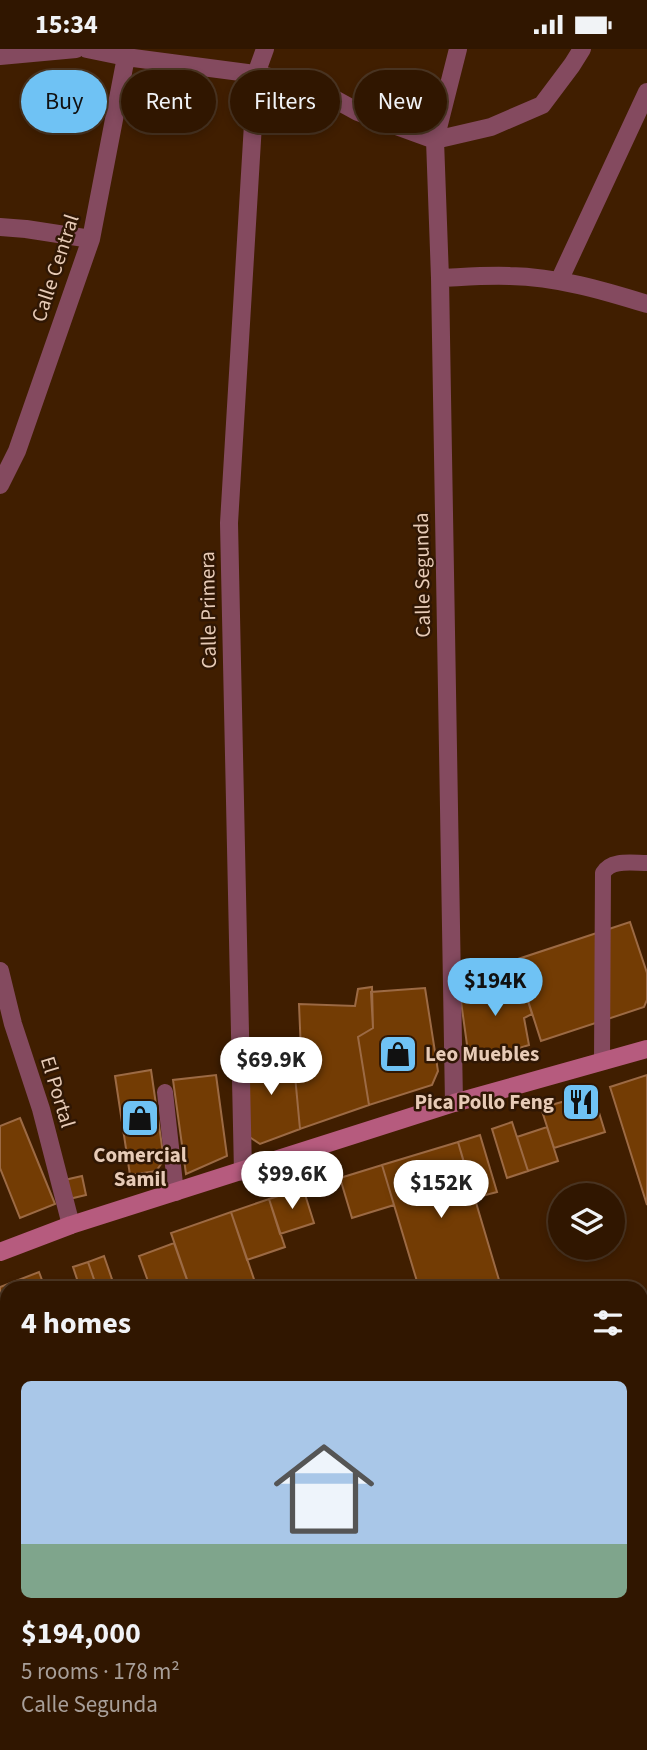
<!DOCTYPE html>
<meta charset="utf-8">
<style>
body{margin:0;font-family:"Source Sans 3",sans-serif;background:#3c230f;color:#f1f3f6;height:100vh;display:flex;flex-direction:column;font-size:26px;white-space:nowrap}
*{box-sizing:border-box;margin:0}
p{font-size:23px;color:#a89f99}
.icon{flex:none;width:38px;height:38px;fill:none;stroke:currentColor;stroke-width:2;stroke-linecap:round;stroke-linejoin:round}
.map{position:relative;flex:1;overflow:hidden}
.side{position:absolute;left:0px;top:1232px;width:648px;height:469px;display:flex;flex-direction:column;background:#301600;border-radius:21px 21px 0 0;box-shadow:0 4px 10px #0003,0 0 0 2px #4b3522}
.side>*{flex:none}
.guide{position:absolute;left:21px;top:21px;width:606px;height:63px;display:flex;gap:14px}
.buttons{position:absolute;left:548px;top:1134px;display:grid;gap:14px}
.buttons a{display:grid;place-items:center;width:77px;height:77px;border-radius:50%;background:#301600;box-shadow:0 4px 10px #0003,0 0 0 2px #4b3522;font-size:35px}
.price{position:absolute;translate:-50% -60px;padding:0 16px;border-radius:24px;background:#fff;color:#222;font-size:23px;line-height:46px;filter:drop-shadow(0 2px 4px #0008)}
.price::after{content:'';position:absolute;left:50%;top:42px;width:21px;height:16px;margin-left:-10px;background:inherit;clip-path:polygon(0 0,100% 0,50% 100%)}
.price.current{background:#6fc2f4;color:#111}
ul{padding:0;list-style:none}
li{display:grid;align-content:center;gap:14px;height:371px;padding:0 21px}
li span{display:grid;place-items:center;height:217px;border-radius:10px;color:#555}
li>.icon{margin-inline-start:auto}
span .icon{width:126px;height:126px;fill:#fffc;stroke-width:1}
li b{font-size:30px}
h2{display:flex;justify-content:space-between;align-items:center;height:84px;padding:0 21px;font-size:30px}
.tag{padding:0 24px;border-radius:32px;background:#301600;box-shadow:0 4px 10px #0003,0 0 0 2px #4b3522;font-size:24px;line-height:63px}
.tag.current{background:#6fc2f4;color:#111}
.status{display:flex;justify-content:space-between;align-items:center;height:49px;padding:0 35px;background:#301600;direction:ltr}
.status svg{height:19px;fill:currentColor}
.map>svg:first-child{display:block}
.building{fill:#733c04;stroke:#9c6a44;stroke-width:2}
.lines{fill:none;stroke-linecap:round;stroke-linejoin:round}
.service{stroke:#844a5f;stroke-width:16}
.minor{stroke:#844a5f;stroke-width:18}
.secondary{stroke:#b65b7e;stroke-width:18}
.labels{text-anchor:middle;stroke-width:5;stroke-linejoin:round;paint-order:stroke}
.street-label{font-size:21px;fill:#e7cbb7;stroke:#301704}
.poi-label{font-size:21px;font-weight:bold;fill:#e7cbb7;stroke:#301704;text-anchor:start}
</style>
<div class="status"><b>15:34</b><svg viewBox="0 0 49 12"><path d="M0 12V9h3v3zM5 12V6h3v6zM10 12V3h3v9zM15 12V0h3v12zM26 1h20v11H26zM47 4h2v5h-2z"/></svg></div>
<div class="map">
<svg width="647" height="1701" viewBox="0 0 647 1701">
<rect width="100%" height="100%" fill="#401e00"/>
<path class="building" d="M630,873L647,924V951L644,958L541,992L515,911Z
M522,933L532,965L524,969L529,996L481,1011L468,1003L459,938Z
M372,938L373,979L358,988L369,1056L300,1080L293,1005L301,1003L299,955L355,957L358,940Z
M425,939L438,1022L432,1036L369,1056L358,988L373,979L371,943Z
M293,1005L300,1080L260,1095L248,1087L242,1009Z
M151,1021L164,1111L156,1122L130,1126L115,1027Z
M216,1026L227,1107L186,1125L173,1031Z
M647,1026V1156L610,1038Z
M593,1044L605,1083L554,1099L541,1059Z
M20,1069L55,1155L20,1169L0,1119V1077Z
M512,1073L528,1122L507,1129L492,1080Z
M547,1078L558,1112L528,1122L517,1088Z
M480,1086L497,1143L474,1149L458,1093Z
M458,1093L499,1231L471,1239H419L382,1116Z
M382,1116L394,1156L352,1169L340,1129Z
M82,1127L86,1146L69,1150L60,1132Z
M303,1139L314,1174L280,1185L269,1150Z
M269,1150L285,1198L247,1211L231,1163Z
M231,1163L257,1239H190L171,1184Z
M174,1194L187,1231L165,1239H161L158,1232L149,1235L139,1207Z
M104,1207L115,1239H97L88,1213Z
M88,1213L97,1239H80L73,1218Z
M39,1223L45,1239H7V1306L1,1308L0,1238Z
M0,1307L7,1325V1348L0,1351Z
M4,1363L7,1370V1387L0,1390V1365Z"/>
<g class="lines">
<path class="service" d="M602,1013L603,824C611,810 632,814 647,814
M165,1043L176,1144"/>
<path class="minor" d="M87,0L126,8L256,25L309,36L358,63L435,91L491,78L542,56L572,16L582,0
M0,7L76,0
M0,178L26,180L91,190
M440,229C463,228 487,226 510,227C557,228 602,241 647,255
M559,232L647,43
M0,436L17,402L91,190L126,8
M0,922L13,975L41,1060L71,1176
M454,1054L440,229L435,91L458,0
M243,1123L229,474L256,25L265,0
M640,1301L647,1299
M0,1501L7,1499
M272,1694L275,1701
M574,1694L577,1701"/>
<path class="secondary" d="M0,1203L71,1176L454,1054L647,1000"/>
</g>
<defs>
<symbol id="shop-square" viewBox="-11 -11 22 22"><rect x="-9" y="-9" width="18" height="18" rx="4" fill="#6fc2f4" stroke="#301704"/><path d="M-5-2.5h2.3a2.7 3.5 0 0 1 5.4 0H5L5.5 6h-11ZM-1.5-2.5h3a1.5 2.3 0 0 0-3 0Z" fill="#111"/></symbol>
<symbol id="restaurant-square" viewBox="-11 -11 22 22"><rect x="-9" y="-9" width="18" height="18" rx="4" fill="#6fc2f4" stroke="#301704"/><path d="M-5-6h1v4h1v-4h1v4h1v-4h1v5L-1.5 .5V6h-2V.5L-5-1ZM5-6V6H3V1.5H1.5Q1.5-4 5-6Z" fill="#111"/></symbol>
</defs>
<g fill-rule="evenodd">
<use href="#shop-square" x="376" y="983" width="44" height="44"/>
<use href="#restaurant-square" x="559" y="1031" width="44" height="44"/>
<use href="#shop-square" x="118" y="1047" width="44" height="44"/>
</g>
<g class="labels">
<g class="street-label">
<text transform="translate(55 219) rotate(-72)" y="7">Calle Central</text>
<text transform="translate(422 526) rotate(-91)" y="7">Calle Segunda</text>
<text transform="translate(208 561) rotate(-91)" y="7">Calle Primera</text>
<text transform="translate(58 1043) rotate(73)" y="7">El Portal</text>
</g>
<g class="poi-label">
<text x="425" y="1012">Leo Muebles</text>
<text x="554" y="1060" text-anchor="end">Pica Pollo Feng</text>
<text x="140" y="1113" text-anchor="middle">Comercial<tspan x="140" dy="24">Samil</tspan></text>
</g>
</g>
</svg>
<div class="buttons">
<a><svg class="icon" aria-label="layers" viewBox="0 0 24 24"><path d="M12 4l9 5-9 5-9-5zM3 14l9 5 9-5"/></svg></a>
</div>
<b class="price current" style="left:495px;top:969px">$194K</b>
<b class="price" style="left:271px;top:1048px">$69.9K</b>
<b class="price" style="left:292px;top:1162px">$99.6K</b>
<b class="price" style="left:441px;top:1171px">$152K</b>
<div class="guide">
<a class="tag current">Buy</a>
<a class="tag">Rent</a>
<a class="tag">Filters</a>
<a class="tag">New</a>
</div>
<section class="side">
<h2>4 homes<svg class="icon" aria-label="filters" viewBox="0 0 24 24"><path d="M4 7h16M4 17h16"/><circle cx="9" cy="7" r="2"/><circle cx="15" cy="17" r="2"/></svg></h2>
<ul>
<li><span style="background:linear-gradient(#a9c7e8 75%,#7fa58c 0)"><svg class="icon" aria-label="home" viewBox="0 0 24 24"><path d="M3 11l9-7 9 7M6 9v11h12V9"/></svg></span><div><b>$194,000</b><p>5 rooms · 178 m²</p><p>Calle Segunda</p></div></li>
</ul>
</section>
</div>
